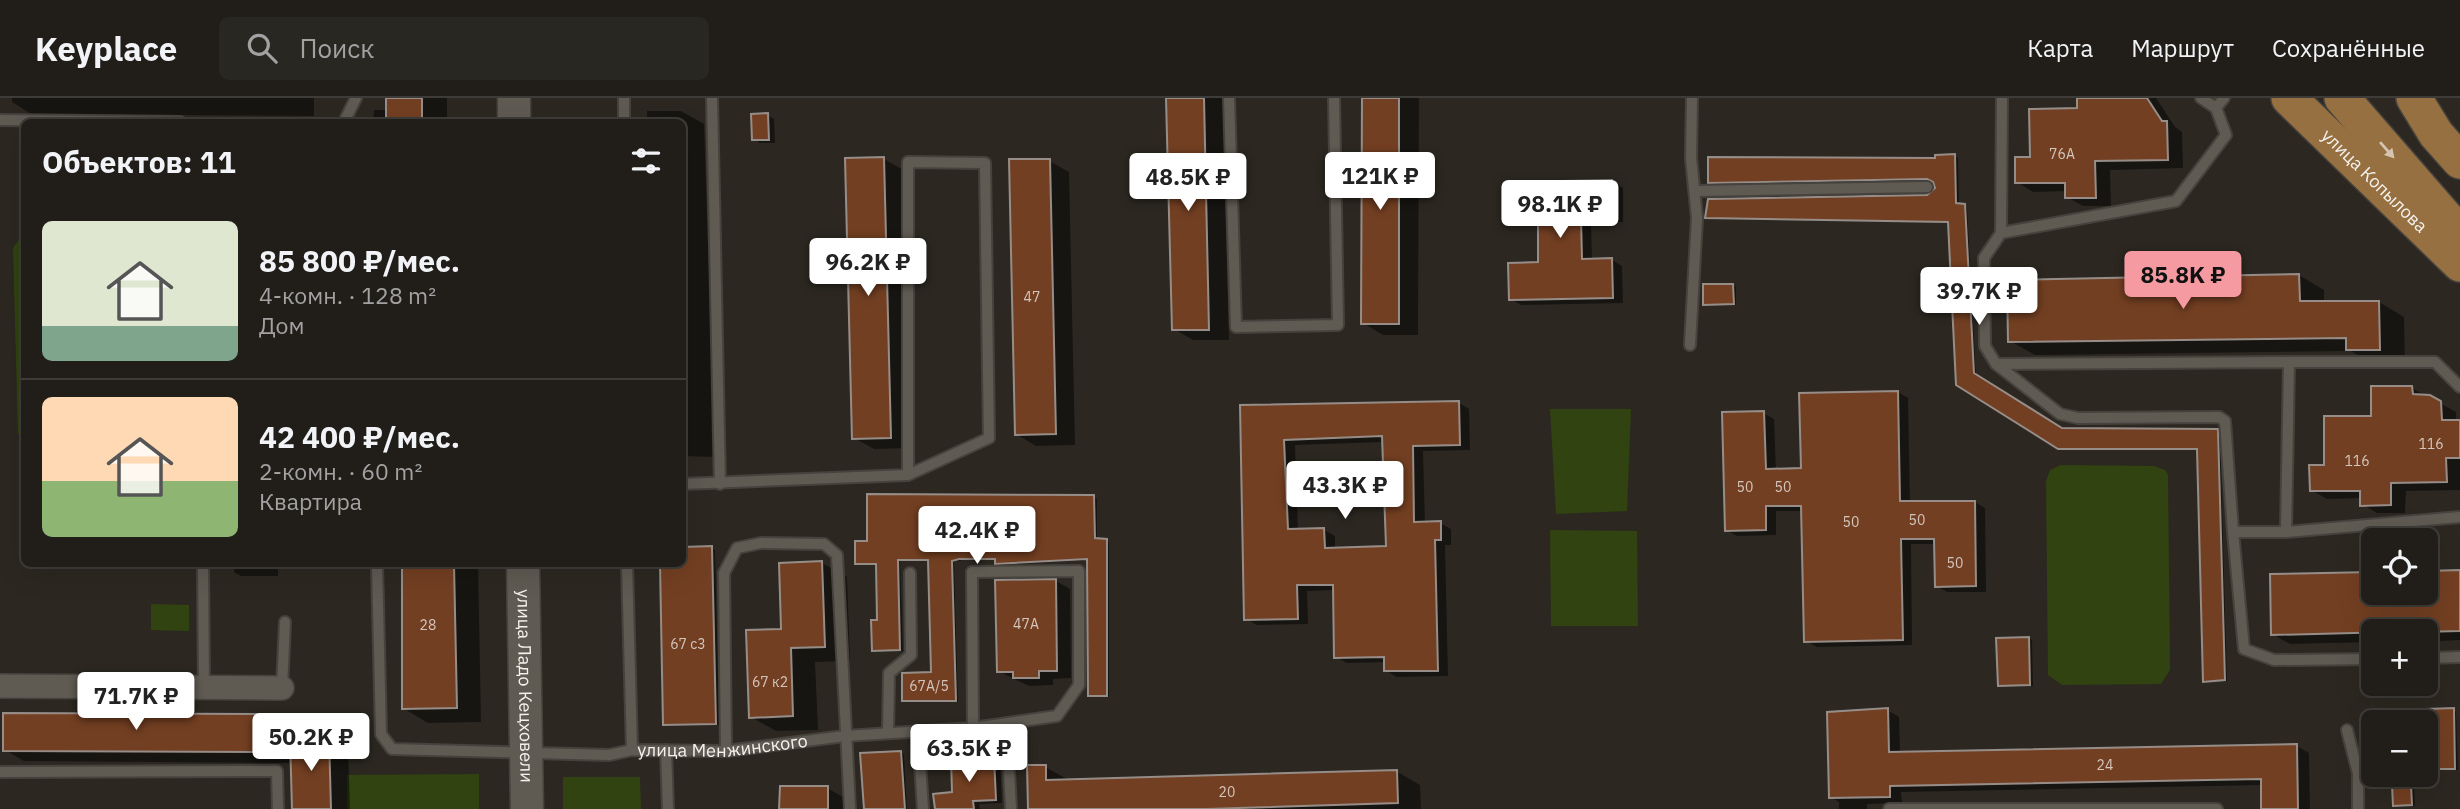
<!DOCTYPE html>
<html lang="ru">
<meta charset="utf-8">
<style>
body{margin:0;font-family:"IBM Plex Sans",sans-serif;background:#292722;color:#f1f3f6;height:100vh;display:flex;flex-direction:column;font-size:26px;white-space:nowrap}
*{box-sizing:border-box;margin:0}
p{font-size:23px;color:#a2a2a2}
.icon{flex:none;width:38px;height:38px;fill:none;stroke:currentColor;stroke-width:2;stroke-linecap:round;stroke-linejoin:round}
.map{position:relative;flex:1;overflow:hidden}
.side{position:absolute;left:21px;top:21px;width:665px;height:448px;display:flex;flex-direction:column;background:#211e19;border-radius:10px;box-shadow:0 7px 28px #0002,0 0 0 2px #3e3c38}
.side>*{flex:none}
.buttons{position:absolute;left:2361px;top:430px;display:grid;gap:14px}
.buttons a{display:grid;place-items:center;width:77px;height:77px;border-radius:10px;background:#211e19;box-shadow:0 7px 28px #0002,0 0 0 2px #3e3c38;font-size:35px}
.price{position:absolute;translate:-50% -60px;padding:0 16px;border-radius:7px;background:#fff;color:#222;font-size:23px;line-height:46px;filter:drop-shadow(0 2px 4px #0008)}
.price::after{content:'';position:absolute;left:50%;top:42px;width:21px;height:16px;margin-left:-10px;background:inherit;clip-path:polygon(0 0,100% 0,50% 100%)}
.price.selected{background:#f49aa0;color:#111}
ul{padding:0;list-style:none}
li{display:flex;align-items:center;gap:21px;height:175px;padding:0 21px}
li+li{border-top:2px solid #3e3c38}
li span{display:grid;place-items:center;flex:none;width:196px;height:140px;border-radius:10px;color:#555}
li>.icon{margin-inline-start:auto}
span .icon{width:84px;height:84px;fill:#fffc;stroke-width:1}
li b{font-size:30px}
h2{display:flex;justify-content:space-between;align-items:center;height:84px;padding:0 21px;font-size:30px}
header{display:flex;align-items:center;gap:42px;box-sizing:border-box;height:98px;padding:0 35px;background:#211e19;border-bottom:2px solid #3e3c38}
header strong{font-size:33px}
nav{display:flex;gap:38px;margin-inline-start:auto;font-size:24px}
.search{width:490px;height:63px;background:#292722;display:flex;align-items:center;gap:18px;box-sizing:border-box;padding:0 24px;border-radius:10px;color:#a2a2a2;font-size:26px}
.map>svg:first-child{display:block}
.green{fill:#304310}
.shadow{fill:#0007;fill-rule:evenodd}
.building{fill:#733f22;stroke:#968d88;stroke-width:2;fill-rule:evenodd}
.lines{fill:none;stroke-linecap:round;stroke-linejoin:round}
.service-casing{stroke:#46423d;stroke-width:14}
.minor-casing{stroke:#46423d;stroke-width:26}
.secondary-casing{stroke:#46423d;stroke-width:35}
.primary-casing{stroke:#46423d;stroke-width:38}
.service{stroke:#5f5b53;stroke-width:10}
.minor{stroke:#5f5b53;stroke-width:23}
.secondary{stroke:#5f5b53;stroke-width:32}
.primary{stroke:#967040;stroke-width:35}
.oneway{fill:#d4c4b1}
.labels{text-anchor:middle;stroke-width:7;stroke-linejoin:round;paint-order:stroke}
.number-label{font-size:14px;fill:#d4c5bb}
.street-label{font-size:18px;fill:#f5f2ee;stroke:#221e18}
</style>
<header>
<strong>Keyplace</strong>
<div class="search"><svg class="icon" aria-label="search" viewBox="0 0 24 24"><circle cx="10" cy="10" r="6"/><path d="M15 15l6 6"/></svg>Поиск</div>
<nav><a>Карта</a><a>Маршрут</a><a>Сохранённые</a></nav>
</header>
<div class="map">
<svg width="2460" height="711" viewBox="0 0 2460 711">
<rect width="100%" height="100%" fill="#2c2821"/>
<path class="green" d="M24,135V344L18,335L13,150Z
M1550,311H1631L1627,413L1556,416Z
M2061,367L2154,368L2165,372L2168,377L2170,572L2161,586L2062,587L2048,577L2046,383L2050,372Z
M1550,432L1637,433L1638,528H1551Z
M151,506L189,507V533L151,532Z
M479,676V711H347V677Z
M563,679H640L641,711H563Z"/>
<path class="shadow" d="M12,0H314V18L31,16L12,4Z
M388,0H447V24H373L374,12H388Z
M1168,0H1223L1229,242H1193L1174,231Z
M1364,0H1419L1418,237H1383L1363,225Z
M2079,0H2156L2175,29L2182,34L2183,70L2110,72L2111,108H2083L2067,99V93L2033,94L2017,84L2032,61L2079,12Z
M647,13H681L704,26L715,359L682,358V24H647Z
M767,17L774,21L775,45H760L753,41Z
M1955,58L1958,60L1959,107L1967,109L1976,279L2062,332L2220,335L2227,583H2205L2199,352L2063,351L1957,286L1949,124L1707,119L1928,99L1936,93L1933,83L1710,84Z
M884,61L903,72L910,350L874,351L854,340Z
M1049,63L1069,74L1075,347L1036,348L1016,336Z
M1612,83L1623,90V124L1591,125L1592,163L1612,162L1622,168L1623,205L1521,207L1510,201L1540,166L1539,126L1521,127L1510,120Z
M2299,177L2324,192V205L2379,204L2404,219L2405,265L2373,266L2351,253L2035,257L2010,243Z
M1733,187L1736,189V207L1705,206Z
M2412,290L2456,314V323H2460V392L2406,393L2405,415H2377L2362,406V400L2327,401L2311,392L2326,368L2373,319Z
M1898,294L1908,300L1910,405L1975,404L1985,410L1986,494H1947L1936,488V446H1911L1912,547L1817,549L1806,543L1803,413H1776V437L1737,438L1726,432L1763,315L1774,321L1776,372H1802Z
M1459,305L1469,311L1470,352L1423,353L1425,425H1440L1451,431V447H1445L1448,578L1396,579L1386,572V564L1347,565L1336,559L1335,492L1307,493L1308,526L1257,527L1246,521L1242,309ZM1384,344L1388,449L1335,451V438L1324,432L1298,433L1295,347Z
M1094,399L1097,401V442L1109,444V599L1090,597L1089,462L999,467L997,462H963L954,464L958,604L904,602L933,576L930,462L900,463L903,553L874,552L879,523L877,466L857,465Z
M712,450L715,452L719,627L668,628L665,626L662,466H682Z
M822,465L847,479L850,563L815,564L818,632L776,633L751,619L783,532Z
M234,466H278V478H241L234,474Z
M403,466H478L481,624L428,625L403,610Z
M2460,474V542L2439,543L2422,530H2409V534H2373V544L2290,546L2272,536L2373,476V495H2426V475Z
M1056,483L1070,491L1071,580L1053,581V587L1029,588L998,573Z
M2029,540L2032,542L2033,588L1999,587Z
M1887,612L1899,619L1900,655L2297,648L2309,655L2310,711H2263V687L1901,694L1902,705L1867,706V711H1839V704L1830,699Z
M2373,612H2392L2395,625H2373Z
M2453,612L2456,614L2458,672H2428L2426,670L2424,613Z
M269,618L289,630V665L24,663L5,652Z
M329,641L348,652L350,711H293Z
M901,655L904,656L907,711H865Z
M993,659L1000,663L1002,705L979,706L980,711H936Z
M1045,669L1069,682L1396,673L1420,687L1421,711H1030Z
M2411,688L2414,689L2415,708L2395,707Z
M827,690L847,701V711H781Z"/>
<path class="building" d="M386,0H422V24H386Z
M1166,0H1204L1209,232H1172Z
M1362,0H1399V226H1361Z
M2077,0H2147L2162,23H2167L2168,62L2095,63L2096,100H2065V85H2015V59H2030L2029,11L2077,10Z
M768,15L769,42H752L751,16Z
M1955,56L1956,105L1965,106L1974,275L2062,330L2218,331L2225,582L2203,584L2197,351H2058L1956,287L1948,124L1705,120L1708,101L1927,97L1935,90L1933,84L1927,81L1708,85V59L1935,60V57Z
M884,59L891,340L852,341L845,60Z
M1009,61H1050L1056,336L1015,337Z
M1612,82L1613,119L1581,120L1582,161L1612,160L1613,200L1509,202L1508,165L1538,164V121H1508L1507,84Z
M2299,176L2300,203H2379L2380,252H2346V240L2008,244L2007,182Z
M1703,186H1733L1734,206L1703,207Z
M2371,288H2412L2413,296L2430,297L2441,303L2442,322H2460V360H2446L2447,384L2391,385V407L2360,408V393H2310L2309,367H2324V318H2371Z
M1898,293L1900,403H1975L1976,488L1935,489L1934,441H1901L1903,542L1804,544L1801,408H1766V432L1725,433L1722,314L1764,313L1766,371L1801,370L1799,295Z
M1459,303L1460,347L1413,348L1414,424L1441,423V442H1435L1438,573H1384V559L1334,560L1333,487H1297L1298,521L1244,522L1240,307ZM1382,338L1386,448L1325,450L1324,430L1288,431L1284,342Z
M867,396L1094,397L1095,440L1107,441V598H1088L1087,461L995,466V461H959L952,463L956,603H902V575L931,574L928,462H898L900,552L872,553L871,522H877L876,466H855V443H867Z
M712,448L716,626L663,627L660,466H682V449Z
M822,463L825,549L791,550L793,618L749,620L746,532L781,531L779,465Z
M402,466H454L457,610L402,611Z
M2460,472V533L2420,534V520L2392,521V534L2271,537L2270,476L2373,474V495H2426V473Z
M1056,481L1057,573H1039V580H1013V574H997L995,482Z
M2029,539L2030,587L1998,588L1996,540Z
M1888,610L1889,654L2297,646L2298,711H2261V681L1890,688V699L1829,700L1827,614Z
M2454,610L2455,671H2426V611Z
M3,615L270,616L269,654L3,653Z
M329,639L331,711H292L290,640Z
M901,653L905,711H864L860,655Z
M994,658L996,702L973,703L974,711H935L933,696L952,694L951,660Z
M1027,667H1046V682L1397,672L1398,705L1207,711H1028Z
M2411,686L2412,707L2393,708L2392,687Z
M780,688H828V711H779Z"/>
<g class="lines">
<defs>
<g id="service">
<path d="M624,0V24"/>
<path d="M712,0L720,386"/>
<path d="M1229,0L1236,229L1338,227L1334,0"/>
<path d="M2201,0L2216,10"/>
<path d="M2224,0L2216,10L2226,37L2176,103L2001,135L1984,160L1985,248L1996,266L2289,264L2286,434"/>
<path d="M0,22L180,24"/>
<path d="M344,24L356,0"/>
<path d="M1697,93L1927,89"/>
<path d="M2001,135L2002,0"/>
<path d="M1690,247L1697,120L1691,60L1692,0"/>
<path d="M2289,264H2435L2460,289"/>
<path d="M1996,266L2060,316L2078,320L2219,319L2225,323L2233,434"/>
<path d="M682,386L908,377V64L985,65L989,340L908,377"/>
<path d="M203,466L204,590"/>
<path id="s1" d="M377,466L381,636L392,651L609,657L632,652L726,653L845,638L973,630L972,474L1079,473V587L1057,618L973,630"/>
<path d="M627,466L632,652"/>
<path d="M2426,560L2460,559"/>
<path d="M2373,561L2274,562L2244,551L2233,434H2286L2460,419"/>
<path d="M282,590L285,524"/>
<path d="M2404,622V625"/>
<path d="M2347,632L2358,675V711"/>
<path d="M918,633L923,711"/>
<path d="M888,635L889,575L911,557L910,475"/>
<path d="M666,652L668,711"/>
<path d="M726,653L724,475L737,450L761,445L824,446L837,457L850,711"/>
<path d="M0,674L277,673L278,711"/>
<path d="M1009,674L1011,711"/>
<path d="M2358,675L2373,672"/>
<path d="M1889,711H2217"/>
</g>
<path id="minor" d="M0,588L282,590"/>
<g id="secondary">
<path d="M514,0V24"/>
<path id="s2" d="M523,466L527,711"/>
</g>
<g id="primary">
<path id="s3" d="M2289,0L2460,166"/>
<path d="M2342,0L2460,136"/>
<path d="M2414,0L2436,36L2460,63"/>
</g>
</defs>
<use href="#service" class="service-casing"/>
<use href="#minor" class="minor-casing"/>
<use href="#secondary" class="secondary-casing"/>
<use href="#primary" class="primary-casing"/>
<use href="#service" class="service"/>
<use href="#minor" class="minor"/>
<use href="#secondary" class="secondary"/>
<use href="#primary" class="primary"/>
</g>
<defs><path id="oneway-solid" d="M-6-.8H1V-3.2L6.5 0L1 3.2V.8H-6Z" transform="scale(1.75)"/></defs>
<use class="oneway" href="#oneway-solid" transform="translate(2387 52) rotate(49)"/>
<g class="labels">
<g class="number-label">
<text x="2062" y="61">76А</text>
<text x="1032" y="204">47</text>
<text x="2431" y="351">116</text>
<text x="2357" y="368">116</text>
<text x="1745" y="394">50</text>
<text x="1783" y="394">50</text>
<text x="1917" y="427">50</text>
<text x="1851" y="429">50</text>
<text x="1955" y="470">50</text>
<text x="1026" y="531">47А</text>
<text x="428" y="532">28</text>
<text x="688" y="551">67 с3</text>
<text x="770" y="589">67 к2</text>
<text x="929" y="593">67А/5</text>
<text x="2105" y="672">24</text>
<text x="1227" y="699">20</text>
</g>
<g class="street-label">
<text dy="6" stroke="none"><textPath href="#s3" startOffset="119">улица Копылова</textPath></text>
<text dy="6" stroke="none"><textPath href="#s2" startOffset="122">улица Ладо Кецховели</textPath></text>
<text dy="6" stroke="none"><textPath href="#s1" startOffset="520">улица Менжинского</textPath></text>
</g>
</g>
</svg>
<div class="buttons">
<a><svg class="icon" aria-label="locate" viewBox="0 0 24 24"><circle cx="12" cy="12" r="6"/><path d="M12 2v4M12 18v4M2 12h4M18 12h4"/></svg></a>
<a>+</a>
<a>−</a>
</div>
<b class="price" style="left:1380px;top:114px">121K ₽</b>
<b class="price" style="left:1188px;top:115px">48.5K ₽</b>
<b class="price" style="left:1560px;top:142px">98.1K ₽</b>
<b class="price" style="left:868px;top:200px">96.2K ₽</b>
<b class="price selected" style="left:2183px;top:213px">85.8K ₽</b>
<b class="price" style="left:1979px;top:229px">39.7K ₽</b>
<b class="price" style="left:1345px;top:423px">43.3K ₽</b>
<b class="price" style="left:977px;top:468px">42.4K ₽</b>
<b class="price" style="left:136px;top:634px">71.7K ₽</b>
<b class="price" style="left:311px;top:675px">50.2K ₽</b>
<b class="price" style="left:969px;top:686px">63.5K ₽</b>
<section class="side">
<h2>Объектов: 11<svg class="icon" aria-label="filters" viewBox="0 0 24 24"><path d="M4 7h16M4 17h16"/><circle cx="9" cy="7" r="2"/><circle cx="15" cy="17" r="2"/></svg></h2>
<ul>
<li><span style="background:linear-gradient(#dfe7d0 75%,#7fa58c 0)"><svg class="icon" aria-label="home" viewBox="0 0 24 24"><path d="M3 11l9-7 9 7M6 9v11h12V9"/></svg></span><div><b>85 800 ₽/мес.</b><p>4-комн. · 128 m²</p><p>Дом</p></div></li>
<li><span style="background:linear-gradient(#ffd9b3 60%,#8fb573 0)"><svg class="icon" aria-label="home" viewBox="0 0 24 24"><path d="M3 11l9-7 9 7M6 9v11h12V9"/></svg></span><div><b>42 400 ₽/мес.</b><p>2-комн. · 60 m²</p><p>Квартира</p></div></li>
</ul>
</section>
</div>
